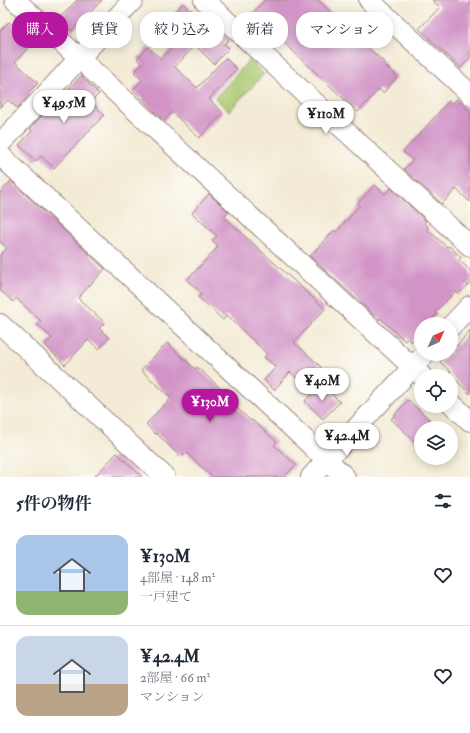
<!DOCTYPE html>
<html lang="ja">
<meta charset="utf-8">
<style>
body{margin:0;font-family:"IM FELL Double Pica","Noto Serif JP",serif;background:#f2f2f3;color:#1f2937;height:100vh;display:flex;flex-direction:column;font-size:15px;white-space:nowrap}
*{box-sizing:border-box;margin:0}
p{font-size:13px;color:#747a83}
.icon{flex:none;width:22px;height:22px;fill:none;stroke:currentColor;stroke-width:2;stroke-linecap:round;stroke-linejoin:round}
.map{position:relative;height:477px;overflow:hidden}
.panel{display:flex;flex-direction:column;background:#fff;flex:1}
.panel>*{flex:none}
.hud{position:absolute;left:12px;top:12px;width:446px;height:36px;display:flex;gap:8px}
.needle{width:26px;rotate:45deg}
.fabs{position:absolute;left:414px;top:317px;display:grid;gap:8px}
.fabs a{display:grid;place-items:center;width:44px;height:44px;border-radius:50%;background:#fff;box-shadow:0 2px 10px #0003;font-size:20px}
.price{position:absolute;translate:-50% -34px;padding:0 9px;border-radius:14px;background:#fff;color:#222;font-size:13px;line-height:26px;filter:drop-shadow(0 1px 2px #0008)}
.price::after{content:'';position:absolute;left:50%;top:24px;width:12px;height:9px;margin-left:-6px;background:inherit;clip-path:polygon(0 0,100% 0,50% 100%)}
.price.current{background:#b5179e;color:#fff}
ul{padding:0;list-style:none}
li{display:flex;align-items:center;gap:12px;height:100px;padding:0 16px}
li+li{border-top:1px solid #e0e1e3}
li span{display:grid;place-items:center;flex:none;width:112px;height:80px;border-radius:12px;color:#555}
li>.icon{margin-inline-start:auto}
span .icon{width:48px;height:48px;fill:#fffc;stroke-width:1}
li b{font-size:17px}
h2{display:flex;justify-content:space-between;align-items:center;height:48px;padding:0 16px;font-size:17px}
.tag{padding:0 14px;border-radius:16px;background:#fff;box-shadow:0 2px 10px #0003;font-size:14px;line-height:36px}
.tag.current{background:#b5179e;color:#fff}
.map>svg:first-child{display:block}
.green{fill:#a9c76f;stroke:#7a734d}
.building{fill:#d294c7}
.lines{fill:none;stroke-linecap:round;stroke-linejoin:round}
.minor-casing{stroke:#9e8580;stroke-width:22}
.minor{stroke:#fff;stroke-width:20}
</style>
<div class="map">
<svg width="470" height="477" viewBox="0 0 470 477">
<rect width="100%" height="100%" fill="#fdfcf7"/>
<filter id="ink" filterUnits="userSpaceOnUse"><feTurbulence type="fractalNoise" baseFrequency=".025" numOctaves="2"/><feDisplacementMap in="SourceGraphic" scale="8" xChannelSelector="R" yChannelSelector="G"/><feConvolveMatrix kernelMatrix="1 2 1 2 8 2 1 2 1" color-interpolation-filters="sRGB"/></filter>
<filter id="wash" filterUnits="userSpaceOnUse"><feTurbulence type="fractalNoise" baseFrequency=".012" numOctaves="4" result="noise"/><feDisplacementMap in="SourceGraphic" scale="16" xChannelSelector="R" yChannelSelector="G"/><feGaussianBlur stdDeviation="0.9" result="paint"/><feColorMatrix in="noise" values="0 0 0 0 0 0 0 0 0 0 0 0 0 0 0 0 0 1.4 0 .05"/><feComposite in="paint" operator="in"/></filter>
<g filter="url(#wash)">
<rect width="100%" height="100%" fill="#f3ebd5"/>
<path class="green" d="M249,60L264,74L229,111L215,98Z"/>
<g id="blocks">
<path class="building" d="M77,0H102L72,31L59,19Z
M265,0H318L341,22L350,12L362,23L352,33L386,64L385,65L397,77L383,93L379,89L358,112L281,40L273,48L244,22Z
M432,0H470V58L461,68L419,29L440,7Z
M183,3L199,17L201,15L229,40L224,44L229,48L214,64L196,46L195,47L194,46L175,67L197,88L225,58L237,69L209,99L223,113L199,138L172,112L164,121L133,90L142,80L134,72L142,64L137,59L148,47L161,59L183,36L182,35L189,29L173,14Z
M21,21L38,37L15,62L38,83L28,93L29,95L17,108L8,100L0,108V31L9,22L14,27Z
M81,76L99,94L91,102L104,115L54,168L41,156L36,161L19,145L32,131L30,129L46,111L47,112Z
M457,99L470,111V202L456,189L442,204L404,169L413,160L403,152L449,101L452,104Z
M11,181L105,269L78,298L105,323L99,328L109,338L99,349L88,340L65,365L45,345L52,338L37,324L41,321L16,298L13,302L0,290V255L7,248L0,242V193Z
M375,185L385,194L391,188L426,221L424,223L428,227L427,229L447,247L449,246L461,257L459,260L470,270V283L459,294L456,291L435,312L437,314L428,324H421V332L411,342L408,338L405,341L380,318L379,320L310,256L334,230L336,232L360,205L358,203Z
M209,194L229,212L224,217L325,309L294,342L321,367L304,385L290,372L274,390L264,380L276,367L264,357L267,354L227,315L223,320L210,308L198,297L202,294L187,280L217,248L216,247L218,246L212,240L217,236L192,213Z
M470,330V394L449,373L451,372L440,362L448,354H451V350L456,345L457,346Z
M167,343L195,369L197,367L230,397L228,400L251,421L252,420L277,442L274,445L296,465L284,477H212L186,452L181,457L156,433L155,434L146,424L171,398L141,370Z
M321,384L340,402L323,419L305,401Z
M408,400L439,428H421V447L391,419Z
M117,453L142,477H94Z"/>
</g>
</g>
<g filter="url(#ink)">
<use href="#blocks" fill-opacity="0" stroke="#9e8580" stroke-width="1"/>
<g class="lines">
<defs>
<path id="minor" d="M15,0L79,58L422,376
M204,0L470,246
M369,0L470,94
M0,144L133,0
M0,155L345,477
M0,324L165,477
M451,326L470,306
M451,403L470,421
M311,477L425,354"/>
</defs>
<use href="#minor" class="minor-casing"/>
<use href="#minor" class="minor"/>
</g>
</g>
</svg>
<div class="fabs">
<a><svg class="needle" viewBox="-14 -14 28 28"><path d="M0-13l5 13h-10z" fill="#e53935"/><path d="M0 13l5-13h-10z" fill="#747a83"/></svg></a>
<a><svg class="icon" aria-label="locate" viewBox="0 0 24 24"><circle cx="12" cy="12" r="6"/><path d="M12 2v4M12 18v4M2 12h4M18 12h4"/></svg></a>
<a><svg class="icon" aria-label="layers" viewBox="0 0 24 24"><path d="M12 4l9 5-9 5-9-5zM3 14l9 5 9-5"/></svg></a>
</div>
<b class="price" style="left:64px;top:124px">¥49.5M</b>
<b class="price" style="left:326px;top:135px">¥110M</b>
<b class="price" style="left:322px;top:402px">¥40M</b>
<b class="price current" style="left:210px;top:423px">¥130M</b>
<b class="price" style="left:347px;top:457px">¥42.4M</b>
<div class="hud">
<a class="tag current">購入</a>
<a class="tag">賃貸</a>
<a class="tag">絞り込み</a>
<a class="tag">新着</a>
<a class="tag">マンション</a>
</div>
</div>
<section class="panel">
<h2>5件の物件<svg class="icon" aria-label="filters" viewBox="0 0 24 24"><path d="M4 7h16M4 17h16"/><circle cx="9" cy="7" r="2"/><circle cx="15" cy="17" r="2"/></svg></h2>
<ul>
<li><span style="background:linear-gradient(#a9c7e8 70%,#8fb573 0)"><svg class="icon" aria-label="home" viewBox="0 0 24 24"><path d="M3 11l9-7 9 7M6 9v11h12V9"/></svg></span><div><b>¥130M</b><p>4部屋 · 148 m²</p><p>一戸建て</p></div><svg class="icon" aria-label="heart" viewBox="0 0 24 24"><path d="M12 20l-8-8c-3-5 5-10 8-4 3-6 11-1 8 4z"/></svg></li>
<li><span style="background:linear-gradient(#c9d6e8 60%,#b9a48a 0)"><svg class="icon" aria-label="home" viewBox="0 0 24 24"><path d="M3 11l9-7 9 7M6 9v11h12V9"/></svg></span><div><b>¥42.4M</b><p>2部屋 · 66 m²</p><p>マンション</p></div><svg class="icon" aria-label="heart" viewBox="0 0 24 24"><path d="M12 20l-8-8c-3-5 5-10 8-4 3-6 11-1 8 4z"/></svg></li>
</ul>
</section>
